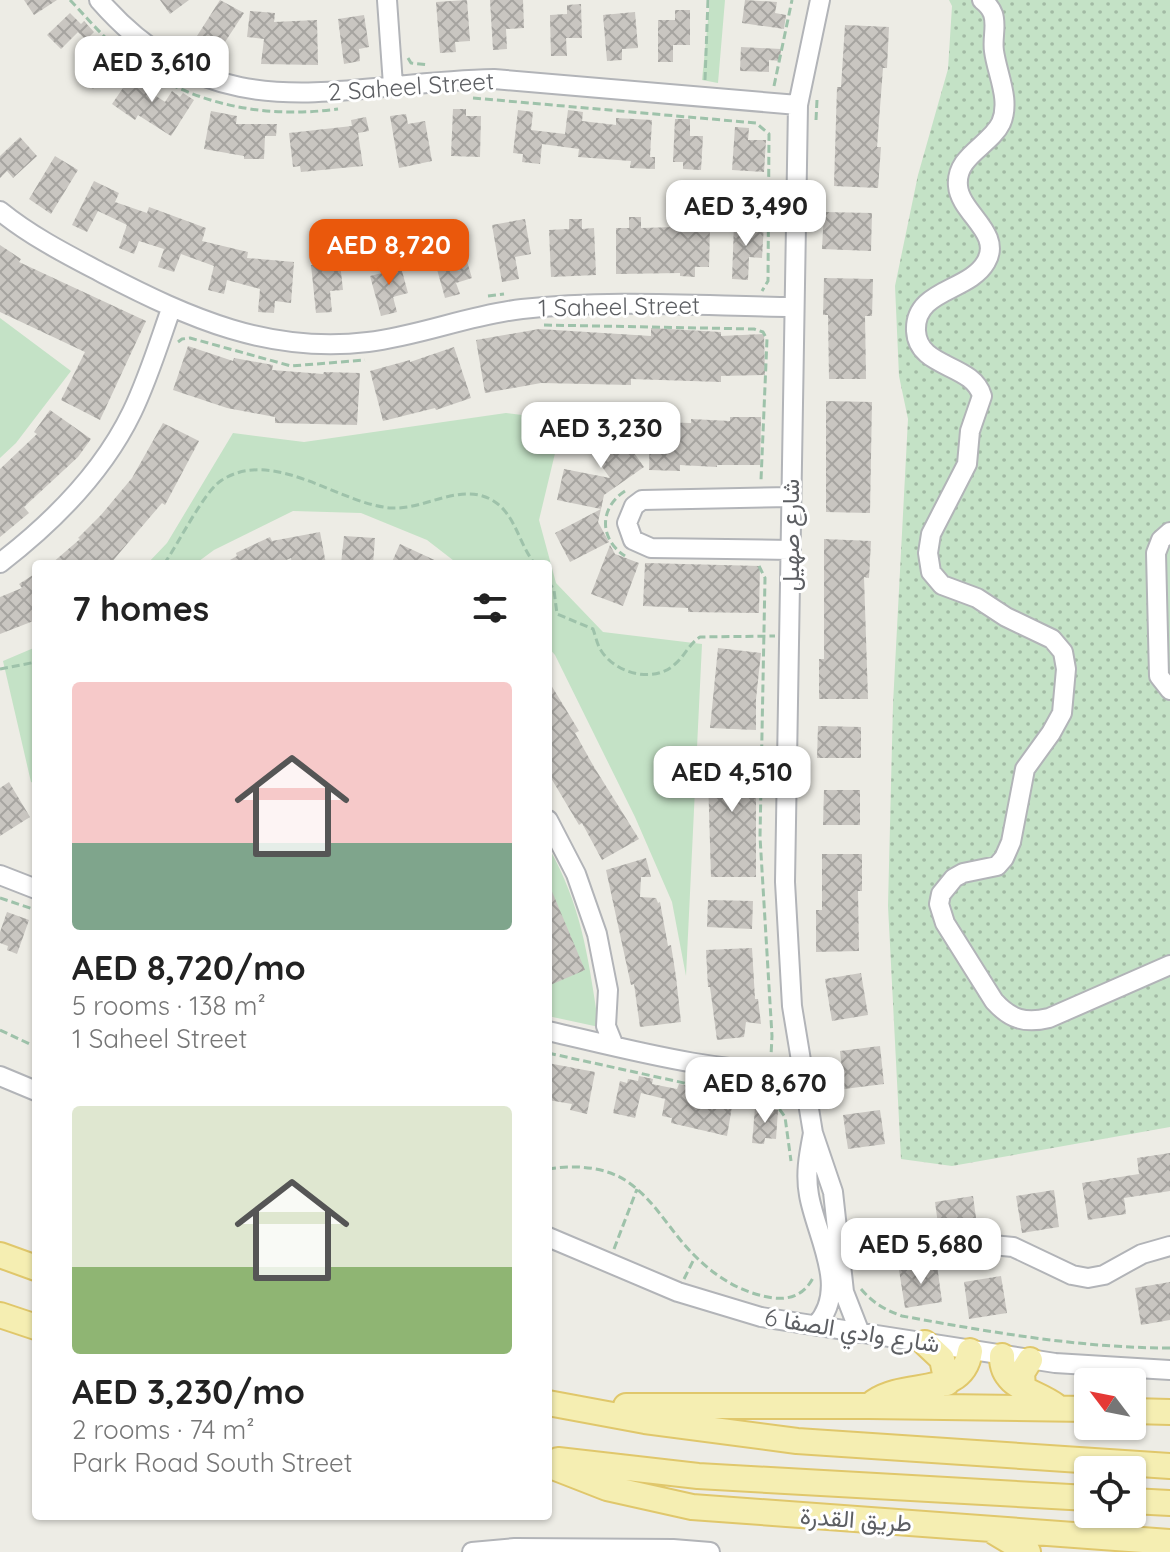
<!DOCTYPE html>
<meta charset="utf-8">
<style>
body{margin:0;font-family:Quicksand,Vazirmatn,sans-serif;background:#f6f6f6;color:#222;height:100vh;display:flex;flex-direction:column;font-size:30px;white-space:nowrap}
*{box-sizing:border-box;margin:0}
p{font-size:26px;color:#767676}
.icon{flex:none;width:44px;height:44px;fill:none;stroke:currentColor;stroke-width:2;stroke-linecap:round;stroke-linejoin:round}
.map{position:relative;flex:1;overflow:hidden}
.drawer{position:absolute;left:32px;top:560px;width:520px;height:960px;display:flex;flex-direction:column;background:#fff;border-radius:8px;box-shadow:0 2px 6px #0004}
.drawer>*{flex:none}
.needle{width:52px;rotate:302deg}
.controls{position:absolute;left:1074px;top:1368px;display:grid;gap:16px}
.controls a{display:grid;place-items:center;width:72px;height:72px;border-radius:8px;background:#fff;box-shadow:0 2px 6px #0004;font-size:40px}
.price{position:absolute;translate:-50% -68px;padding:0 18px;border-radius:16px;background:#fff;color:#222;font-size:26px;line-height:52px;filter:drop-shadow(0 2px 4px #0008)}
.price::after{content:'';position:absolute;left:50%;top:48px;width:24px;height:18px;margin-left:-12px;background:inherit;clip-path:polygon(0 0,100% 0,50% 100%)}
.price.active{background:#ea580c;color:#fff}
ul{padding:0;list-style:none}
li{display:grid;align-content:center;gap:16px;height:424px;padding:0 40px}
li span{display:grid;place-items:center;height:248px;border-radius:8px;color:#555}
li>.icon{margin-inline-start:auto}
span .icon{width:144px;height:144px;fill:#fffc;stroke-width:1}
li b{font-size:34px}
h2{display:flex;justify-content:space-between;align-items:center;height:96px;padding:0 40px;font-size:34px}
.map>svg:first-child{display:block}
.grass{fill:url(#grass-dots)}
.green{fill:#c4e2c6}
.building{fill:url(#building-cross-hatch)}
.lines{fill:none;stroke-linecap:round;stroke-linejoin:round}
.minor-casing{stroke:#b2b4b8;stroke-width:22}
.major-casing{stroke:#e0c76b;stroke-width:28}
.path{stroke:#9ec2aa;stroke-width:3;stroke-dasharray:8 4;stroke-linecap:butt}
.minor{stroke:#fff;stroke-width:18}
.major{stroke:#f5eeb2;stroke-width:24}
.labels{text-anchor:middle;stroke-width:6;stroke-linejoin:round;paint-order:stroke}
.street-label{font-size:24px;fill:#5d5f63;stroke:#fff}
</style>
<div class="map">
<svg width="1170" height="1552" viewBox="0 0 1170 1552">
<defs>
<pattern id="grass-dots" width="8" height="8" patternUnits="userSpaceOnUse" patternTransform="scale(2)"><rect width="8" height="8" fill="#c4e2c6"/><path d="M2 2h.1M6 6h.1" fill="none" stroke="#a2baa4" stroke-width="1.8" stroke-linecap="round"/></pattern>
<pattern id="building-cross-hatch" width="8" height="8" patternUnits="userSpaceOnUse" patternTransform="scale(2)"><rect width="8" height="8" fill="#c9c6c1"/><path d="M0 0l8 8M0 8l8-8" fill="none" stroke="#a6a4a0"/></pattern>
</defs>
<rect width="100%" height="100%" fill="#edece5"/>
<path class="grass" d="M949,0H1170V1127L952,1166L901,1159L888,906L893,704L908,419L899,376L895,286L918,175L948,69L952,6Z"/>
<path class="green" d="M710,0H725L718,83L702,80Z
M0,318L71,371L16,443L0,458Z
M506,413L563,420L539,520L556,583L603,632L702,644L686,976L672,902L635,817L555,655L548,647V564H458L427,540L361,513L293,511L214,550L195,564H147L167,543L233,433L304,442Z
M36,647V784L31,782L3,661Z
M548,846C583,909 588,958 599,1027L548,1016Z"/>
<path class="building" d="M24,0H57L34,15Z
M160,0H189L170,14Z
M220,0L244,13L223,45L215,40L212,45L197,36Z
M467,0L470,41L455,42L456,52L440,53L436,2Z
M490,0H523L524,28L506,29L507,49L493,50Z
M745,0L777,2L775,13L786,15L784,29L742,23Z
M581,4L582,38H566L567,56H551L550,15L567,14V5Z
M675,10H690V45H673V62H658V20H675Z
M250,11L275,13L274,22L317,20L318,65L261,64L264,39L247,37Z
M635,12L638,48L622,49V60L607,61L603,15Z
M70,13L81,24L84,21L94,32L86,40L78,32L61,49L47,35Z
M364,15L369,47L359,49L360,61L344,64L338,19Z
M845,25L889,27L887,68H883L877,147H881L878,188L834,186L837,87H841Z
M106,45L121,59L93,89L78,75Z
M741,47L781,49L780,61L769,60V72L740,71Z
M136,69L151,79L144,88L165,102L172,91L180,97L183,93L194,100L171,136L138,115L135,120L112,104Z
M453,109H466V116H481L480,157L451,156Z
M518,110L533,112L531,130L565,134L568,110L583,112L582,121L616,125V118L652,120L650,157H655V169L630,168L631,161L578,157L579,149L542,144L540,164L522,162L523,154L513,153Z
M211,111L237,116L236,124H277L276,136H265L264,159H244V156L204,149Z
M406,114L408,124L425,121L432,161L399,168L390,116Z
M366,117L369,131L358,133L363,166L301,172L300,166L293,167L289,133L352,126L351,120Z
M675,119H690V136H703L701,170L683,169V162H673Z
M735,127L749,128L748,140H766L764,172L732,170Z
M20,137L37,156L13,178L7,171L0,178V156Z
M55,156L78,170L51,214L29,199Z
M94,181L119,193L115,202L147,213L149,207L206,228L202,241L248,252L247,258L294,262L291,303L275,301L274,313L258,312L260,289L227,280L224,294L208,290L214,266L181,254L174,272L158,267L164,249L139,241L134,254L119,248L127,225L98,211L87,232L72,225Z
M824,212L872,213L871,251L822,249Z
M629,217H641V228L710,226L709,267H695V277L680,276V273L616,274V228H629Z
M525,219L531,254L515,257L519,279L502,282L492,225Z
M569,219H582V229L594,228L596,275L551,277L549,230L569,229Z
M734,223L764,224L762,258L749,257L748,280L732,279Z
M460,238L472,278L456,283L460,294L445,298L433,255L447,251L445,243Z
M0,245L21,259L19,262L146,321L100,420L61,400L85,352L0,312Z
M339,254L343,290L330,291L332,312L316,313L311,265L324,264V256Z
M399,260L408,293L393,297L397,312L381,316L370,276L386,272L384,264Z
M824,278L873,279L872,316H865L866,379H829L828,315H823Z
M651,328L721,332V336L764,334L765,375L721,376V382L631,379V385L541,383L485,393L476,340L539,329L651,336Z
M188,346L233,361L234,358L273,365L272,370L323,374L324,372L360,373L357,425L275,423V417L227,408L173,390Z
M454,347L471,398L436,410L435,408L383,421L370,371L410,360V362Z
M826,401L872,402L870,513L826,512Z
M50,410L91,439L78,457L24,507L29,513L0,537V469L37,434L34,432Z
M730,417H761L760,465H717V467L680,465V471L649,470L650,422L691,423V419L730,421Z
M163,423L199,441L165,505L162,503L110,564H51L80,539L78,538L101,515L132,478Z
M613,423L644,467L604,495L601,509L557,500L564,469L610,478L585,443Z
M601,509L598,522L609,542L570,562L555,533Z
M320,532L326,564H292L291,558L277,564H223L237,556L236,553L270,537L272,541Z
M344,536L375,538L373,564H341Z
M824,539L871,541L869,578L864,577L868,699H819V659H824Z
M400,544L443,564H391Z
M610,545L615,554L639,563L623,606L591,594Z
M645,563L760,566L759,613L688,612V608L643,606Z
M36,573V620L0,634V597L22,588L19,584Z
M718,648L761,653L756,699V730L710,728Z
M548,680L579,731L575,733L594,767L639,839L602,860L582,823L579,825L548,773Z
M818,726L861,727V758H817Z
M710,750L756,752L753,798H756V877H711L708,778Z
M9,782L30,817L0,836V788Z
M824,790H860V825H823Z
M822,854H862V891H858L859,951L816,952V910H822Z
M646,858L651,877H641L640,897L656,898L658,903L660,902L668,946L671,945L676,977L681,1022L640,1027L634,984L631,985L606,870Z
M548,882L585,970L548,986Z
M708,900L753,901L752,929L707,927Z
M7,912L29,920L17,954L7,950L8,946L0,943V932Z
M752,948L755,999H758L761,1024L746,1022L744,1037L717,1040L710,987H708L706,950Z
M861,973L868,1015L832,1021L825,979Z
M880,1046L884,1084L844,1089L840,1051Z
M548,1063L595,1072L587,1114L570,1110L572,1104L548,1100Z
M639,1076L653,1079L652,1084L677,1089L679,1084L734,1095L727,1136L671,1123L672,1118L662,1116L665,1099L641,1093L635,1118L613,1113L620,1081L627,1083L628,1079L638,1081Z
M755,1108L778,1110L776,1139L765,1138L764,1144L752,1143Z
M880,1110L885,1144L848,1149L843,1115Z
M1170,1153V1191L1124,1198L1126,1214L1088,1220L1082,1183L1139,1174L1137,1158Z
M1054,1190L1059,1227L1022,1233L1016,1196Z
M973,1196L978,1232L940,1239L935,1202Z
M937,1265L942,1302L905,1308L899,1270Z
M1001,1276L1007,1313L969,1319L964,1282Z
M1170,1282V1320L1141,1325L1135,1288Z"/>
<g class="lines">
<defs>
<path id="minor" d="M99,0C219,137 338,82 494,79L798,105
M387,0L393,85
M820,0L798,105L785,882L792,1006L813,1133L833,1192L844,1292L860,1333
M982,0C987,4 991,8 993,14C997,25 992,39 994,51C997,74 1011,100 1001,123C990,146 955,156 958,186C960,213 1003,233 986,262C969,292 914,289 916,331C918,369 973,363 982,396L970,431L967,464L931,534L928,553L931,572L942,585L977,598L1006,617L1052,639L1063,652L1066,669L1062,713L1051,733L1025,769L1011,842L1004,858L997,866L963,873L954,878L941,894L939,904L945,923L994,1001C1010,1019 1025,1024 1049,1018L1170,965
M0,211C32,237 68,255 104,274C189,318 269,354 368,342C420,336 469,315 522,309C610,299 705,306 794,307
M1170,532L1161,540L1156,553L1159,676L1170,690
M791,550L651,548L633,540L627,523L634,506L642,500L791,497
M0,563C52,523 103,472 132,412C148,379 159,343 171,309
M548,820L576,874L597,934L608,990L606,1026L614,1046
M0,875L36,889
M548,1031C635,1051 713,1073 803,1072
M0,1076L36,1091
M813,1133C809,1154 805,1173 809,1195C816,1236 850,1289 816,1325
M548,1237L678,1292L761,1317L1055,1363L1170,1370
M972,1243L1013,1247L1072,1275L1088,1278L1104,1275L1142,1254L1170,1246
M472,1552L515,1548L673,1549L710,1552"/>
<path id="major" d="M0,1255L36,1268
M0,1315L36,1327
M925,1343L942,1359L947,1383
M1002,1356C1001,1388 1035,1390 1056,1406
M1023,1388L1022,1373L1030,1360
M874,1402C907,1379 963,1399 970,1351
M548,1403L645,1421L797,1441L1170,1466
M626,1406H869L1088,1409
M1132,1411L1170,1412
M558,1460L698,1476L1088,1498
M548,1465L607,1488L692,1507L1170,1542
M1132,1501L1170,1503
M996,1533L1028,1552"/>
</defs>
<use href="#minor" class="minor-casing"/>
<use href="#major" class="major-casing"/>
<path class="path" d="M70,0C90,21 109,44 132,61C193,105 265,119 338,109
M408,58L411,63L429,65
M705,80L708,0
M774,86L792,0
M473,98L756,123L769,134L768,281L762,291
M816,120L817,100
M488,296L504,294
M544,325L754,329L763,332L767,339L761,480
M178,342L182,339L190,338L291,366L365,360
M625,491C599,508 599,539 625,556
M164,564C179,543 204,491 222,480C274,447 339,504 391,508C425,510 460,482 492,500C516,514 518,543 535,564
M759,566L765,578L760,837L772,1036L771,1056
M548,581L554,590L557,614L593,629C596,637 597,645 602,652C617,674 654,683 674,665C685,656 688,645 700,637L775,636
M0,669L36,662
M0,898L36,910
M0,1030L36,1047
M548,1053L775,1103L785,1117L791,1161
M773,1088L775,1103
M548,1169C574,1165 602,1166 625,1180C645,1193 657,1210 671,1228C697,1263 730,1292 774,1298C792,1300 806,1293 814,1276
M614,1249L637,1189
M684,1279L695,1257
M861,1289C873,1303 885,1310 902,1316C990,1332 1080,1348 1170,1348"/>
<use href="#minor" class="minor"/>
<use href="#major" class="major"/>
</g>
<g class="labels">
<g class="street-label">
<text transform="translate(411 87) rotate(-4)" y="8">2 Saheel Street</text>
<text transform="translate(619 307) rotate(-1)" y="8">1 Saheel Street</text>
<text transform="translate(791 535) rotate(-90)" y="8">شارع صهيل</text>
<text transform="translate(852 1331) rotate(9)" y="8">شارع وادي الصفا 6</text>
<text transform="translate(856 1520) rotate(4)" y="8">طريق القدرة</text>
</g>
</g>
</svg>
<div class="controls">
<a><svg class="needle" viewBox="-14 -14 28 28"><path d="M0-13l5 13h-10z" fill="#e53935"/><path d="M0 13l5-13h-10z" fill="#767676"/></svg></a>
<a><svg class="icon" aria-label="locate" viewBox="0 0 24 24"><circle cx="12" cy="12" r="6"/><path d="M12 2v4M12 18v4M2 12h4M18 12h4"/></svg></a>
</div>
<b class="price" style="left:152px;top:104px">AED 3,610</b>
<b class="price" style="left:746px;top:248px">AED 3,490</b>
<b class="price active" style="left:389px;top:287px">AED 8,720</b>
<b class="price" style="left:601px;top:470px">AED 3,230</b>
<b class="price" style="left:732px;top:814px">AED 4,510</b>
<b class="price" style="left:765px;top:1125px">AED 8,670</b>
<b class="price" style="left:921px;top:1286px">AED 5,680</b>
<section class="drawer">
<h2>7 homes<svg class="icon" aria-label="filters" viewBox="0 0 24 24"><path d="M4 7h16M4 17h16"/><circle cx="9" cy="7" r="2"/><circle cx="15" cy="17" r="2"/></svg></h2>
<ul>
<li><span style="background:linear-gradient(#f6c9c9 65%,#7fa58c 0)"><svg class="icon" aria-label="home" viewBox="0 0 24 24"><path d="M3 11l9-7 9 7M6 9v11h12V9"/></svg></span><div><b>AED 8,720/mo</b><p>5 rooms · 138 m²</p><p>1 Saheel Street</p></div></li>
<li><span style="background:linear-gradient(#dfe7d0 65%,#8fb573 0)"><svg class="icon" aria-label="home" viewBox="0 0 24 24"><path d="M3 11l9-7 9 7M6 9v11h12V9"/></svg></span><div><b>AED 3,230/mo</b><p>2 rooms · 74 m²</p><p>Park Road South Street</p></div></li>
</ul>
</section>
</div>
